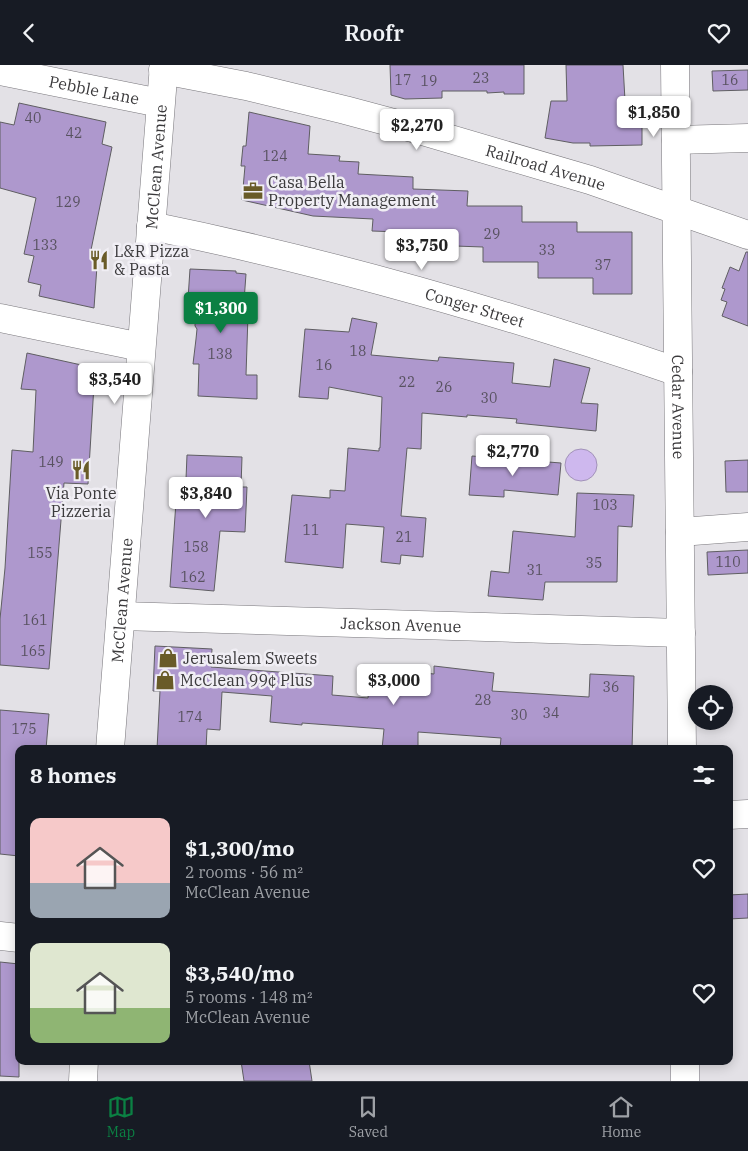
<!DOCTYPE html>
<meta charset="utf-8">
<style>
body{margin:0;font-family:"IBM Plex Serif",serif;background:#242831;color:#f1f3f6;height:100vh;display:flex;flex-direction:column;font-size:19px;white-space:nowrap}
*{box-sizing:border-box;margin:0}
p{font-size:16px;color:#9ea1a6}
.icon{flex:none;width:28px;height:28px;fill:none;stroke:currentColor;stroke-width:2;stroke-linecap:round;stroke-linejoin:round}
.map{position:relative;flex:1;overflow:hidden}
.sheet{position:absolute;left:15px;top:680px;width:718px;height:320px;display:flex;flex-direction:column;background:#171b24;border-radius:10px;box-shadow:0 2px 12px #0003}
.sheet>*{flex:none}
.fabs{position:absolute;left:688px;top:620px;display:grid;gap:10px}
.fabs a{display:grid;place-items:center;width:45px;height:45px;border-radius:50%;background:#171b24;box-shadow:0 2px 12px #0003;font-size:25px}
.price{position:absolute;translate:-50% -42px;padding:0 11px;border-radius:5px;background:#fff;color:#222;font-size:16px;line-height:32px;filter:drop-shadow(0 1px 2px #0008)}
.price::after{content:'';position:absolute;left:50%;top:30px;width:15px;height:11px;margin-left:-8px;background:inherit;clip-path:polygon(0 0,100% 0,50% 100%)}
.price.current{background:#0b8043;color:#fff}
ul{padding:0;list-style:none}
li{display:flex;align-items:center;gap:15px;height:125px;padding:0 15px}
li span{display:grid;place-items:center;flex:none;width:140px;height:100px;border-radius:10px;color:#555}
li>.icon{margin-inline-start:auto}
span .icon{width:60px;height:60px;fill:#fffc;stroke-width:1}
li b{font-size:21px}
h2{display:flex;justify-content:space-between;align-items:center;height:60px;padding:0 15px;font-size:21px}
header{display:flex;justify-content:space-between;align-items:center;height:65px;padding:0 15px;background:#171b24;font-size:22px;font-weight:600}
.menu{display:flex;justify-content:space-around;align-items:center;height:70px;border-top:1px solid #363941;background:#171b24;font-size:14px;color:#9ea1a6}
.menu a{display:grid;justify-items:center;gap:2px}
.menu .current{color:#0b8043}
.map>svg:first-child{display:block}
.water{fill:#ceb8ee;stroke:#a292b9}
.building{fill:#ae98cd;stroke:#5f5e62}
.lines{fill:none;stroke-linecap:round;stroke-linejoin:round}
.minor-casing{stroke:#79777c;stroke-width:29}
.minor{stroke:#fff;stroke-width:28}
.labels{text-anchor:middle;stroke-width:5;stroke-linejoin:round;paint-order:stroke}
.number-label{font-size:14px;fill:#585260}
.street-label{font-size:16px;fill:#3b3a3c;stroke:#f0eef4}
.poi-label{font-size:16px;fill:#3b3a3c;stroke:#f0eef4;text-anchor:start}
</style>
<header><svg class="icon" aria-label="back" viewBox="0 0 24 24"><path d="M15 5l-7 7 7 7"/></svg>Roofr<svg class="icon" aria-label="heart" viewBox="0 0 24 24"><path d="M12 20l-8-8c-3-5 5-10 8-4 3-6 11-1 8 4z"/></svg></header>
<div class="map">
<svg width="748" height="1016" viewBox="0 0 748 1016">
<rect width="100%" height="100%" fill="#e3e1e6"/>
<path class="water" d="M565 400a16 16 0 1 1 32 0a16 16 0 1 1-32 0Z"/>
<path class="building" d="M390,0H524V29H504V27L487,28V26H442V33L405,34L391,30Z
M566,0H623L626,53L642,52V80L590,81V78H573L545,73L551,36H567Z
M748,5V25L713,26L712,6Z
M19,38L106,57L102,79L112,82L91,185L98,187L94,243L39,231L41,220L28,217L34,191L24,189L36,133L0,123V57L14,60Z
M249,47L310,61L308,89L340,91L339,96L359,97L358,109L413,112V124L468,126L467,141H522V157H577V167H632V229H593V213H538V197H483V182L427,180L428,168L372,166L373,154L313,151L242,135L245,101H241L243,81H246Z
M746,187H748V261L722,251L727,237L721,235L725,224L722,223L730,202L739,206Z
M190,204L236,206V208L246,209L243,250H248L246,310H257V334L198,331L199,299H193L196,274L197,264L195,261L196,235L188,234Z
M352,253L377,258L371,290L438,296L439,292L514,298L512,318L550,322L554,294L590,303L581,338L598,339L596,366L516,358L517,354L467,350V352L422,348L421,384L407,383L401,451L426,453L423,492L401,490L400,499L381,497L384,462L346,459L343,503L285,497L292,430L330,433V425L345,426L348,383L379,386V383H380L382,332L329,322L328,334L299,332L305,264L349,267Z
M27,288L95,303L88,419L64,418L49,604L0,600V554L5,503L12,385L33,387L36,325L21,324Z
M187,390L242,392L241,422H247L245,467L220,466L214,526L170,522L176,437L185,438Z
M472,391L561,398L558,430L504,425V432L469,430Z
M748,395V427H726L725,396Z
M577,428L634,430L632,462L618,461L617,517H545L543,535L488,531L491,506L509,508L513,466L575,472Z
M748,485V508L708,510L707,487Z
M155,581L212,584L211,602L333,611L332,630L368,633L370,610L402,611L403,606L434,609V601L494,608L492,626L589,632L590,609L634,611L632,684H500L501,673L418,667V682L382,684L384,664L302,658V660L270,657L272,631L222,627L220,665L207,664L206,684H157L160,626H153Z
M0,645L49,649L46,684H19V791L0,789Z
M748,829V853L729,854V830Z
M0,897L19,899V1012L0,1011Z
M241,996H309L312,1016H244Z"/>
<g class="lines">
<defs>
<g id="minor">
<path id="s1" d="M675,0L682,684"/>
<path id="s2" d="M163,5L246,21L345,45L416,64L590,115L748,170"/>
<path id="s3" d="M0,6L160,38"/>
<path d="M676,75L748,73"/>
<path id="s4" d="M151,161C329,197 505,248 678,307"/>
<path d="M0,253L141,282"/>
<path d="M680,467L748,462"/>
<path id="s5" d="M121,551L681,568"/>
<path id="s6" d="M110,684L164,0"/>
<path d="M729,750L748,749"/>
<path d="M0,871L19,873"/>
<path d="M685,996V1016"/>
<path d="M83,1016L84,996"/>
</g>
</defs>
<use href="#minor" class="minor-casing"/>
<use href="#minor" class="minor"/>
</g>
<defs>
<symbol id="office-bare" viewBox="-9 -9 18 18"><path d="M-6-3h4V-5.5h4V-3h4V5H-6ZM-1-4.5V-3h2v-1.5ZM-6 0V1H6V0Z" fill="#695b28" stroke="#f0eef4" stroke-width="2.5" paint-order="stroke"/></symbol>
<symbol id="restaurant-bare" viewBox="-9 -9 18 18"><path d="M-5-6h1v4h1v-4h1v4h1v-4h1v5L-1.5 .5V6h-2V.5L-5-1ZM5-6V6H3V1.5H1.5Q1.5-4 5-6Z" fill="#695b28" stroke="#f0eef4" stroke-width="2.5" paint-order="stroke"/></symbol>
<symbol id="shop-bare" viewBox="-9 -9 18 18"><path d="M-5-2.5h2.3a2.7 3.5 0 0 1 5.4 0H5L5.5 6h-11ZM-1.5-2.5h3a1.5 2.3 0 0 0-3 0Z" fill="#695b28" stroke="#f0eef4" stroke-width="2.5" paint-order="stroke"/></symbol>
</defs>
<g fill-rule="evenodd">
<use href="#office-bare" x="239" y="112" width="28" height="28"/>
<use href="#restaurant-bare" x="85" y="181" width="28" height="28"/>
<use href="#restaurant-bare" x="67" y="391" width="28" height="28"/>
<use href="#shop-bare" x="154" y="579" width="28" height="28"/>
<use href="#shop-bare" x="151" y="601" width="28" height="28"/>
</g>
<g class="labels">
<g class="number-label">
<text x="481" y="18">23</text>
<text x="403" y="20">17</text>
<text x="730" y="20">16</text>
<text x="429" y="21">19</text>
<text x="33" y="58">40</text>
<text x="74" y="73">42</text>
<text x="275" y="96">124</text>
<text x="68" y="142">129</text>
<text x="492" y="174">29</text>
<text x="45" y="185">133</text>
<text x="547" y="190">33</text>
<text x="603" y="205">37</text>
<text x="358" y="291">18</text>
<text x="220" y="294">138</text>
<text x="324" y="305">16</text>
<text x="407" y="322">22</text>
<text x="444" y="327">26</text>
<text x="489" y="338">30</text>
<text x="51" y="402">149</text>
<text x="605" y="445">103</text>
<text x="311" y="470">11</text>
<text x="404" y="477">21</text>
<text x="196" y="487">158</text>
<text x="40" y="493">155</text>
<text x="728" y="502">110</text>
<text x="594" y="503">35</text>
<text x="535" y="510">31</text>
<text x="193" y="517">162</text>
<text x="35" y="560">161</text>
<text x="33" y="591">165</text>
<text x="611" y="627">36</text>
<text x="483" y="640">28</text>
<text x="551" y="653">34</text>
<text x="519" y="655">30</text>
<text x="190" y="657">174</text>
<text x="24" y="669">175</text>
</g>
<g class="street-label">
<text dy="6" stroke="none"><textPath href="#s3" startOffset="96">Pebble Lane</textPath></text>
<text dy="6" stroke="none"><textPath href="#s2" startOffset="395">Railroad Avenue</textPath></text>
<text dy="6" stroke="none"><textPath href="#s6" startOffset="584">McClean Avenue</textPath></text>
<text dy="6" stroke="none"><textPath href="#s4" startOffset="334">Conger Street</textPath></text>
<text dy="6" stroke="none"><textPath href="#s1" startOffset="342">Cedar Avenue</textPath></text>
<text dy="6" stroke="none"><textPath href="#s6" startOffset="149">McClean Avenue</textPath></text>
<text dy="6" stroke="none"><textPath href="#s5" startOffset="280">Jackson Avenue</textPath></text>
</g>
<g class="poi-label">
<text x="268" y="123">Casa Bella<tspan x="268" dy="18">Property Management</tspan></text>
<text x="114" y="192">L&amp;R Pizza<tspan x="114" dy="18">&amp; Pasta</tspan></text>
<text x="81" y="434" text-anchor="middle">Via Ponte<tspan x="81" dy="18">Pizzeria</tspan></text>
<text x="183" y="599">Jerusalem Sweets</text>
<text x="180" y="621">McClean 99¢ Plus</text>
</g>
</g>
</svg>
<div class="fabs">
<a><svg class="icon" aria-label="locate" viewBox="0 0 24 24"><circle cx="12" cy="12" r="6"/><path d="M12 2v4M12 18v4M2 12h4M18 12h4"/></svg></a>
</div>
<b class="price" style="left:654px;top:73px">$1,850</b>
<b class="price" style="left:417px;top:86px">$2,270</b>
<b class="price" style="left:422px;top:206px">$3,750</b>
<b class="price current" style="left:221px;top:269px">$1,300</b>
<b class="price" style="left:115px;top:340px">$3,540</b>
<b class="price" style="left:513px;top:412px">$2,770</b>
<b class="price" style="left:206px;top:454px">$3,840</b>
<b class="price" style="left:394px;top:641px">$3,000</b>
<section class="sheet">
<h2>8 homes<svg class="icon" aria-label="filters" viewBox="0 0 24 24"><path d="M4 7h16M4 17h16"/><circle cx="9" cy="7" r="2"/><circle cx="15" cy="17" r="2"/></svg></h2>
<ul>
<li><span style="background:linear-gradient(#f6c9c9 65%,#9aa5b1 0)"><svg class="icon" aria-label="home" viewBox="0 0 24 24"><path d="M3 11l9-7 9 7M6 9v11h12V9"/></svg></span><div><b>$1,300/mo</b><p>2 rooms · 56 m²</p><p>McClean Avenue</p></div><svg class="icon" aria-label="heart" viewBox="0 0 24 24"><path d="M12 20l-8-8c-3-5 5-10 8-4 3-6 11-1 8 4z"/></svg></li>
<li><span style="background:linear-gradient(#dfe7d0 65%,#8fb573 0)"><svg class="icon" aria-label="home" viewBox="0 0 24 24"><path d="M3 11l9-7 9 7M6 9v11h12V9"/></svg></span><div><b>$3,540/mo</b><p>5 rooms · 148 m²</p><p>McClean Avenue</p></div><svg class="icon" aria-label="heart" viewBox="0 0 24 24"><path d="M12 20l-8-8c-3-5 5-10 8-4 3-6 11-1 8 4z"/></svg></li>
</ul>
</section>
</div>
<nav class="menu">
<a class="current"><svg class="icon" aria-label="map" viewBox="0 0 24 24"><path d="M3 6l6-2 6 2 6-2v14l-6 2-6-2-6 2zM9 4v14M15 6v14"/></svg>Map</a>
<a><svg class="icon" aria-label="saved" viewBox="0 0 24 24"><path d="M7 4h10v16l-5-4-5 4z"/></svg>Saved</a>
<a><svg class="icon" aria-label="home" viewBox="0 0 24 24"><path d="M3 11l9-7 9 7M6 9v11h12V9"/></svg>Home</a>
</nav>
